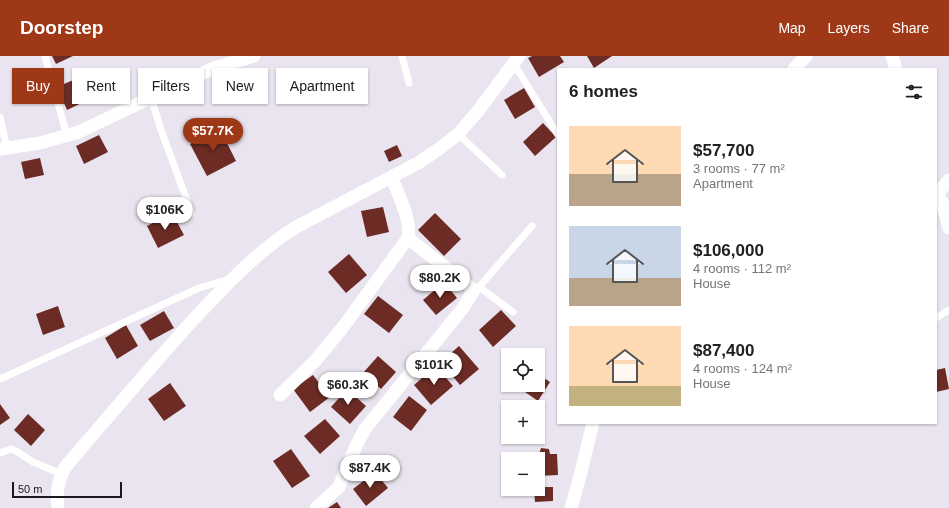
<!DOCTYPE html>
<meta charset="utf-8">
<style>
body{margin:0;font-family:Helvetica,sans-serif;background:#f6f6f6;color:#202124;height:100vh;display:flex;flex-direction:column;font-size:15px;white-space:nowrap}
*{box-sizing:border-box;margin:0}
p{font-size:13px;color:#757577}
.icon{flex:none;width:22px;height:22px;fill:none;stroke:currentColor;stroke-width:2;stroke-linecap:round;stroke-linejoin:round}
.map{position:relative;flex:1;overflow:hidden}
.drawer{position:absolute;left:557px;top:12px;width:380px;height:356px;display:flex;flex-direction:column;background:#fff;border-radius:0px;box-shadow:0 1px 3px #0004}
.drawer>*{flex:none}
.guide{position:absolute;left:12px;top:12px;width:380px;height:36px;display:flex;gap:8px}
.tools{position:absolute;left:501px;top:292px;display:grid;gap:8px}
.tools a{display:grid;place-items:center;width:44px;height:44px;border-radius:0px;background:#fff;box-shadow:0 1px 3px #0004;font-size:20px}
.scale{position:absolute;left:12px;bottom:10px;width:110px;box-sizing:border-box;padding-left:4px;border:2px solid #1b191d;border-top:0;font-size:11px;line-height:14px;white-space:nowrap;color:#1b191d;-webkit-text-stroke:3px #e9e4ef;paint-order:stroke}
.price{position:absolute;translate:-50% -34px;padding:0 9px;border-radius:14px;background:#fff;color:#222;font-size:13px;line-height:26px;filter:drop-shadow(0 1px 2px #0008)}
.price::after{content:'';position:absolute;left:50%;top:24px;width:12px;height:9px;margin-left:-6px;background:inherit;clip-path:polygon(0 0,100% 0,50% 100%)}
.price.active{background:#9f3817;color:#fff}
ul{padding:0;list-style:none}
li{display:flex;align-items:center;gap:12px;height:100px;padding:0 12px}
li span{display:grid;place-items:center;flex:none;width:112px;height:80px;border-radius:0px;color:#555}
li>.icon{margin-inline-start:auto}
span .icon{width:48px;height:48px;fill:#fffc;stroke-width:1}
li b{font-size:17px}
h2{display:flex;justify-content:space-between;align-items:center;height:48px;padding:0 12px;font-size:17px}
.chip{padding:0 14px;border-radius:0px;background:#fff;box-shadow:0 1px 3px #0004;font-size:14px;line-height:36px}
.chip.active{background:#9f3817;color:#fff}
header{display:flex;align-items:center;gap:24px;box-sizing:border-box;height:56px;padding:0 20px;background:#9f3817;color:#fff}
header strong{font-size:19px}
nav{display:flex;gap:22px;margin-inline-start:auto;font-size:14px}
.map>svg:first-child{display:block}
.building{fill:#6c2c25}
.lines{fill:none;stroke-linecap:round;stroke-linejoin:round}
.lane{stroke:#fff;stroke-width:7}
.street{stroke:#fff;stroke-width:13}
</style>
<header>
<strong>Doorstep</strong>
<nav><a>Map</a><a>Layers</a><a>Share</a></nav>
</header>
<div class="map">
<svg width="949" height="452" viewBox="0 0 949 452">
<rect width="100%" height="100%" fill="#e9e4ef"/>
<path class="building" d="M52,0H73L56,8Z
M532,0H560L564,6L539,21L528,2Z
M587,0H612L594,12Z
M78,22L88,44L67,54L57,31Z
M524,32L535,51L515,63L504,44Z
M543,67L556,81L535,100L523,86Z
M220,73L236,105L207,120L190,88Z
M99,79L108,96L84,108L76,90Z
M397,89L402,100L389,106L384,95Z
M40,102L44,119L25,123L21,106Z
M383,151L389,176L367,181L361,155Z
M172,157L184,179L158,192L147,170Z
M435,157L461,183L444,200L418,174Z
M349,198L367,219L346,237L328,216Z
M444,226L457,242L436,259L423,244Z
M378,240L403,259L389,277L364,258Z
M58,250L65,271L43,279L36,258Z
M501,254L516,270L493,291L479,274Z
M164,255L174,272L150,285L140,269Z
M126,269L138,290L117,303L105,282Z
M459,290L479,313L460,329L441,306Z
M378,300L396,316L381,333L363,317Z
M436,310L453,330L431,349L414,329Z
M945,312L949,333L936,336V314Z
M538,318L550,326L538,345L515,329H538Z
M313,319L330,341L310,356L293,333Z
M170,327L186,350L164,365L148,343Z
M347,333L366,350L350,368L331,351Z
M409,340L427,354L411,375L393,361Z
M0,348L10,362L0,369Z
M28,358L45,374L31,390L14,374Z
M325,363L340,380L320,398L304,380Z
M541,392L549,393L550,398H557L558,419L538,420V403H529V398H539Z
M291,393L310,420L292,432L273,405Z
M375,416L388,432L366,450L353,433Z
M538,431H553V445L535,446L534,433H538Z
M337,446L341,452H328Z"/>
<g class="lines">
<path class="lane" d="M45,0L67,80
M402,0L409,27
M514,8L558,79
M151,41L161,74L192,158
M0,61L7,92
M458,78L502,119
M479,231L532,170
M477,233L479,231L513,256
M936,262L949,254
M0,323L199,232L230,223
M0,397L11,393L16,395L33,406L62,418"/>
<path class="street" d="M892,0L896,13
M794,13L806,0
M0,93L40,87L79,76L196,20L214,12L254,0
M936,135L942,146L949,172
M936,139L949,124
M280,339L315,305L343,271L408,182
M58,452C56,436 58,424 66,410C108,361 149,313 192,265C224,231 256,196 296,171L418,107L439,93L458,78L478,55L519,0
M316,452L339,431L356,390L365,373L463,252L474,234L408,182C412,165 398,138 392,122
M571,452L579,424L593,367"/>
</g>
</svg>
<div class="tools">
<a><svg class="icon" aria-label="locate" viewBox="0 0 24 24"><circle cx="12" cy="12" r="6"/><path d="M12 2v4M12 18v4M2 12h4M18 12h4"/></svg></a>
<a>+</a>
<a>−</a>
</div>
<div class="scale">50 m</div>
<b class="price active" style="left:213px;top:96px">$57.7K</b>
<b class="price" style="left:165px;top:175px">$106K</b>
<b class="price" style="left:440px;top:243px">$80.2K</b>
<b class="price" style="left:434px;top:330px">$101K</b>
<b class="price" style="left:348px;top:350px">$60.3K</b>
<b class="price" style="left:370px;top:433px">$87.4K</b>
<div class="guide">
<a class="chip active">Buy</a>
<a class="chip">Rent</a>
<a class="chip">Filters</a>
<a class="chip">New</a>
<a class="chip">Apartment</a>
</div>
<section class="drawer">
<h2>6 homes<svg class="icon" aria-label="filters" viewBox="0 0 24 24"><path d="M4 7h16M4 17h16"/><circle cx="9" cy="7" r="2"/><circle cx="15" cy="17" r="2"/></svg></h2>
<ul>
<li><span style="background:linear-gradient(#ffd9b3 60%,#b9a48a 0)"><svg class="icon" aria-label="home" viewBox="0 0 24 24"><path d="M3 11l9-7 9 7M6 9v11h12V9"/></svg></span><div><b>$57,700</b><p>3 rooms · 77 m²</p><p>Apartment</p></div></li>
<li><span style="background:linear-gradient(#c9d6e8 65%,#b9a48a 0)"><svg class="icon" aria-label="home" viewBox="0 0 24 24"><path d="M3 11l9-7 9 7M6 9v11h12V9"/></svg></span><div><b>$106,000</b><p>4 rooms · 112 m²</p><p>House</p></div></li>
<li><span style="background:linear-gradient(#ffd9b3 75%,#c2b280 0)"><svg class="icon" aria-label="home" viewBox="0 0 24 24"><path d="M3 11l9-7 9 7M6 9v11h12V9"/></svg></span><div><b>$87,400</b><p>4 rooms · 124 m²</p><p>House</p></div></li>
</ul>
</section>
</div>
